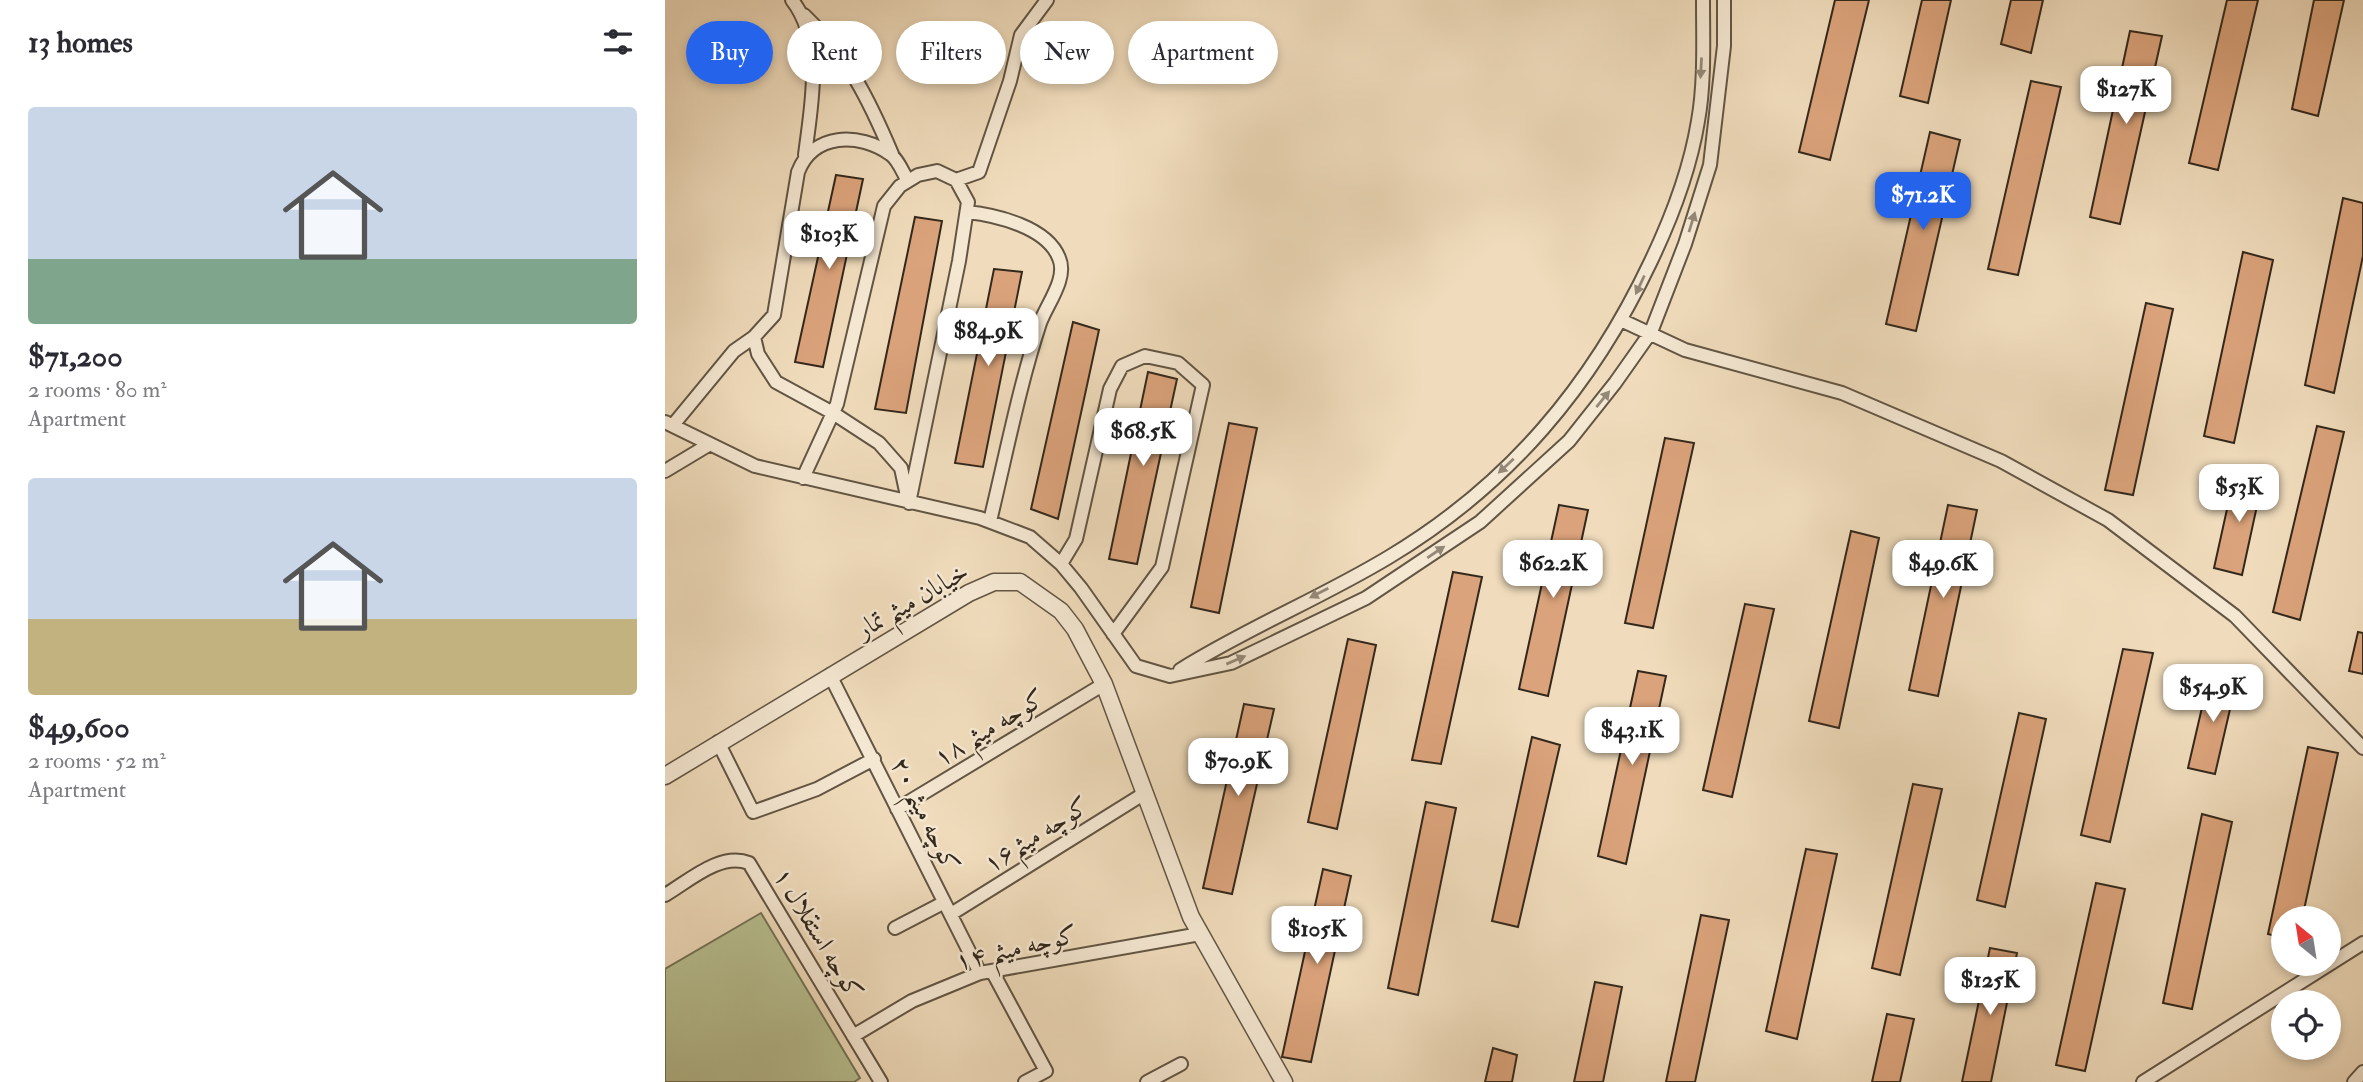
<!DOCTYPE html>
<meta charset="utf-8">
<style>
body{margin:0;font-family:"IM FELL Double Pica",Amiri,serif;background:#f2f2f3;color:#2b2b33;height:100vh;display:flex;flex-direction:column;font-size:26px;white-space:nowrap}
*{box-sizing:border-box;margin:0}
p{font-size:23px;color:#7c7c81}
.icon{flex:none;width:38px;height:38px;fill:none;stroke:currentColor;stroke-width:2;stroke-linecap:round;stroke-linejoin:round}
.map{position:relative;flex:1;overflow:hidden}
.drawer{display:flex;flex-direction:column;background:#fff;width:665px}
.drawer>*{flex:none}
.hud{position:absolute;left:21px;top:21px;width:665px;height:63px;display:flex;gap:14px}
.needle{width:46px;rotate:330deg}
.buttons{position:absolute;left:1606px;top:906px;display:grid;gap:14px}
.buttons a{display:grid;place-items:center;width:70px;height:70px;border-radius:50%;background:#fff;box-shadow:0 4px 10px #0003;font-size:35px}
.price{position:absolute;translate:-50% -60px;padding:0 16px;border-radius:14px;background:#fff;color:#222;font-size:23px;line-height:46px;filter:drop-shadow(0 2px 4px #0008)}
.price::after{content:'';position:absolute;left:50%;top:42px;width:21px;height:16px;margin-left:-10px;background:inherit;clip-path:polygon(0 0,100% 0,50% 100%)}
.price.selected{background:#2563eb;color:#fff}
ul{padding:0;list-style:none}
li{display:grid;align-content:center;gap:14px;height:371px;padding:0 28px}
li span{display:grid;place-items:center;height:217px;border-radius:7px;color:#555}
li>.icon{margin-inline-start:auto}
span .icon{width:126px;height:126px;fill:#fffc;stroke-width:1}
li b{font-size:30px}
h2{display:flex;justify-content:space-between;align-items:center;height:84px;padding:0 28px;font-size:30px}
.tag{padding:0 24px;border-radius:32px;background:#fff;box-shadow:0 4px 10px #0003;font-size:24px;line-height:63px}
.tag.selected{background:#2563eb;color:#fff}
main{display:flex;flex:1;min-height:0}
.map>svg:first-child{display:block}
.green{fill:#b8c092;stroke:#767457;stroke-width:2}
.building{fill:#dba37b;stroke:#33281c;stroke-width:2}
.lines{fill:none;stroke-linecap:round;stroke-linejoin:round}
.minor-casing{stroke:#625544;stroke-width:16}
.tertiary-casing{stroke:#625544;stroke-width:19}
.minor{stroke:#f5e8d3;stroke-width:12}
.tertiary{stroke:#f5e8d3;stroke-width:16}
.oneway{fill:#948878}
.labels{text-anchor:middle;stroke-width:5;stroke-linejoin:round;paint-order:stroke}
.street-label{font-size:26px;fill:#33281c;stroke:#f5e8d3}
</style>
<main>
<section class="drawer">
<h2>13 homes<svg class="icon" aria-label="filters" viewBox="0 0 24 24"><path d="M4 7h16M4 17h16"/><circle cx="9" cy="7" r="2"/><circle cx="15" cy="17" r="2"/></svg></h2>
<ul>
<li><span style="background:linear-gradient(#c9d6e8 70%,#7fa58c 0)"><svg class="icon" aria-label="home" viewBox="0 0 24 24"><path d="M3 11l9-7 9 7M6 9v11h12V9"/></svg></span><div><b>$71,200</b><p>2 rooms · 80 m²</p><p>Apartment</p></div></li>
<li><span style="background:linear-gradient(#c9d6e8 65%,#c2b280 0)"><svg class="icon" aria-label="home" viewBox="0 0 24 24"><path d="M3 11l9-7 9 7M6 9v11h12V9"/></svg></span><div><b>$49,600</b><p>2 rooms · 52 m²</p><p>Apartment</p></div></li>
</ul>
</section>
<div class="map">
<svg width="1698" height="1082" viewBox="0 0 1698 1082">
<rect width="100%" height="100%" fill="#f0dcbc"/>
<filter id="stains"><feTurbulence type="fractalNoise" baseFrequency=".00286" numOctaves="4"/><feColorMatrix values="0 0 0 0 .2 0 0 0 0 .09 0 0 0 0 .02 0 0 0 .5 -.17"/></filter>
<radialGradient id="worn" r=".72"><stop offset=".6" stop-color="#630" stop-opacity="0"/><stop offset="1" stop-color="#630" stop-opacity=".3"/></radialGradient>
<path class="green" d="M96,913L195,1078L189,1082H0V969Z"/>
<path class="building" d="M1170,0H1204L1165,160L1134,152Z
M1257,0H1286L1263,103L1235,96Z
M1346,0H1378L1366,53L1336,44Z
M1562,0H1593L1553,170L1524,163Z
M1649,0H1679L1653,116L1627,109Z
M1465,31L1497,36L1455,224L1425,217Z
M1366,81L1396,87L1353,275L1323,269Z
M1265,132L1295,140L1251,331L1221,324Z
M171,175L198,179L158,367L130,362Z
M1678,198L1698,203V256L1669,393L1640,385Z
M250,217L277,221L241,413L210,409Z
M1578,252L1608,260L1569,443L1539,436Z
M329,269L357,272L318,467L290,463Z
M1481,303L1508,309L1468,495L1440,490Z
M408,322L434,330L393,519L366,509Z
M483,372L512,379L472,564L444,559Z
M564,423L592,428L554,613L526,607Z
M1652,426L1679,432L1635,620L1608,612Z
M1000,438L1029,443L988,628L960,623Z
M1570,473L1598,478L1577,575L1549,568Z
M894,505L923,510L883,696L854,689Z
M1283,505L1312,510L1273,696L1244,690Z
M1186,531L1214,538L1174,728L1144,721Z
M788,572L817,577L776,764L747,760Z
M1080,604L1109,609L1067,797L1038,790Z
M1693,632L1698,633V674L1684,671Z
M683,639L711,645L672,829L643,822Z
M1458,649L1488,653L1445,842L1416,835Z
M973,671L1001,676L961,864L933,856Z
M1545,673L1572,679L1550,774L1523,768Z
M579,704L609,709L567,894L538,888Z
M1354,713L1381,719L1340,907L1312,900Z
M867,737L895,745L853,927L827,921Z
M1643,747L1673,753L1637,919H1619V938L1603,934Z
M1248,784L1277,789L1235,975L1207,968Z
M761,802L791,808L753,995L723,988Z
M1537,814L1567,822L1527,1009L1498,1003Z
M1141,849L1172,854L1132,1039L1101,1031Z
M658,869L686,876L646,1062L617,1057Z
M1431,883L1460,889L1420,1071L1391,1065Z
M1036,915L1064,920L1030,1082H1001Z
M1325,948L1352,953L1326,1082H1297Z
M930,982L957,987L938,1082H909Z
M1222,1014L1249,1019L1235,1082H1207Z
M828,1048L852,1055L847,1082H820Z"/>
<g class="lines">
<defs>
<path id="minor" d="M127,0C160,43 146,105 140,155
M139,15C183,56 204,100 227,154
M291,180L314,172L345,81L356,35L382,0
M302,212C331,215 382,227 394,258C403,278 382,304 375,323C354,387 341,455 325,521
M958,321L1020,350L1177,393L1336,461L1443,520L1570,616L1698,748
M89,337L93,354L111,382L168,413L214,443L236,468L242,496
M0,422L90,466L315,518L365,537L396,564L416,588L471,666L505,676L566,663L701,598L815,522L904,441L950,383L986,332L1020,244L1045,165L1059,46V0
M8,425L69,351L89,337L109,315L133,172C148,133 194,132 225,154C233,159 238,173 243,181
M0,471L45,444
M138,478L172,404L219,206L235,186L253,175L272,171L291,180L303,202L294,261L244,503
M396,564L411,539L445,389L457,366L480,356L513,363L538,385L497,567L448,634
M515,670C582,628 656,598 724,557C844,485 927,386 986,261C1007,217 1025,170 1033,121C1040,82 1038,40 1038,0
M165,675L315,973
M53,742L88,812L152,789L209,759
M232,809L439,684
M0,895C24,881 55,852 84,863L216,1082
M286,914L480,793
M230,928L278,903
M327,971L381,1071L360,1082
M188,1036L247,1001L315,973L535,934
M482,1082L516,1064
M1478,1082L1698,943
M1689,1082L1698,1072"/>
<path id="tertiary" d="M0,776L304,593L329,582H355L396,611L410,629L439,684L526,917L619,1082"/>
</defs>
<use href="#minor" class="minor-casing"/>
<use href="#tertiary" class="tertiary-casing"/>
<use href="#minor" class="minor"/>
<use href="#tertiary" class="tertiary"/>
</g>
<defs><path id="oneway-solid" d="M-6-.8H1V-3.2L6.5 0L1 3.2V.8H-6Z" transform="scale(1.75)"/></defs>
<g class="oneway">
<use href="#oneway-solid" transform="translate(1036 68) rotate(93)"/>
<use href="#oneway-solid" transform="translate(1027 222) rotate(-73)"/>
<use href="#oneway-solid" transform="translate(975 285) rotate(115)"/>
<use href="#oneway-solid" transform="translate(938 399) rotate(-51)"/>
<use href="#oneway-solid" transform="translate(841 466) rotate(137)"/>
<use href="#oneway-solid" transform="translate(771 552) rotate(-34)"/>
<use href="#oneway-solid" transform="translate(654 593) rotate(153)"/>
<use href="#oneway-solid" transform="translate(571 660) rotate(-23)"/>
</g>
<g class="labels">
<g class="street-label">
<text transform="translate(247 600) rotate(-30)" y="9">خیابان میثم تمار</text>
<text transform="translate(324 727) rotate(-31)" y="9">کوچه میثم ۱۸</text>
<text transform="translate(261 814) rotate(64)" y="9">کوچه میثم ۲۰</text>
<text transform="translate(371 834) rotate(-32)" y="9">کوچه میثم۱۶</text>
<text transform="translate(154 933) rotate(59)" y="9">کوچه استقلال ۱</text>
<text transform="translate(351 947) rotate(-13)" y="9">کوچه میثم ۱۴</text>
</g>
</g>
<rect width="100%" height="100%" filter="url(#stains)"/>
<rect width="100%" height="100%" fill="url(#worn)"/>
</svg>
<div class="buttons">
<a><svg class="needle" viewBox="-14 -14 28 28"><path d="M0-13l5 13h-10z" fill="#e53935"/><path d="M0 13l5-13h-10z" fill="#7c7c81"/></svg></a>
<a><svg class="icon" aria-label="locate" viewBox="0 0 24 24"><circle cx="12" cy="12" r="6"/><path d="M12 2v4M12 18v4M2 12h4M18 12h4"/></svg></a>
</div>
<b class="price" style="left:1461px;top:126px">$127K</b>
<b class="price selected" style="left:1258px;top:232px">$71.2K</b>
<b class="price" style="left:164px;top:271px">$103K</b>
<b class="price" style="left:323px;top:368px">$84.9K</b>
<b class="price" style="left:478px;top:468px">$68.5K</b>
<b class="price" style="left:1574px;top:524px">$53K</b>
<b class="price" style="left:888px;top:600px">$62.2K</b>
<b class="price" style="left:1278px;top:600px">$49.6K</b>
<b class="price" style="left:1548px;top:724px">$54.9K</b>
<b class="price" style="left:967px;top:767px">$43.1K</b>
<b class="price" style="left:573px;top:798px">$70.9K</b>
<b class="price" style="left:652px;top:966px">$105K</b>
<b class="price" style="left:1325px;top:1017px">$125K</b>
<div class="hud">
<a class="tag selected">Buy</a>
<a class="tag">Rent</a>
<a class="tag">Filters</a>
<a class="tag">New</a>
<a class="tag">Apartment</a>
</div>
</div>
</main>
